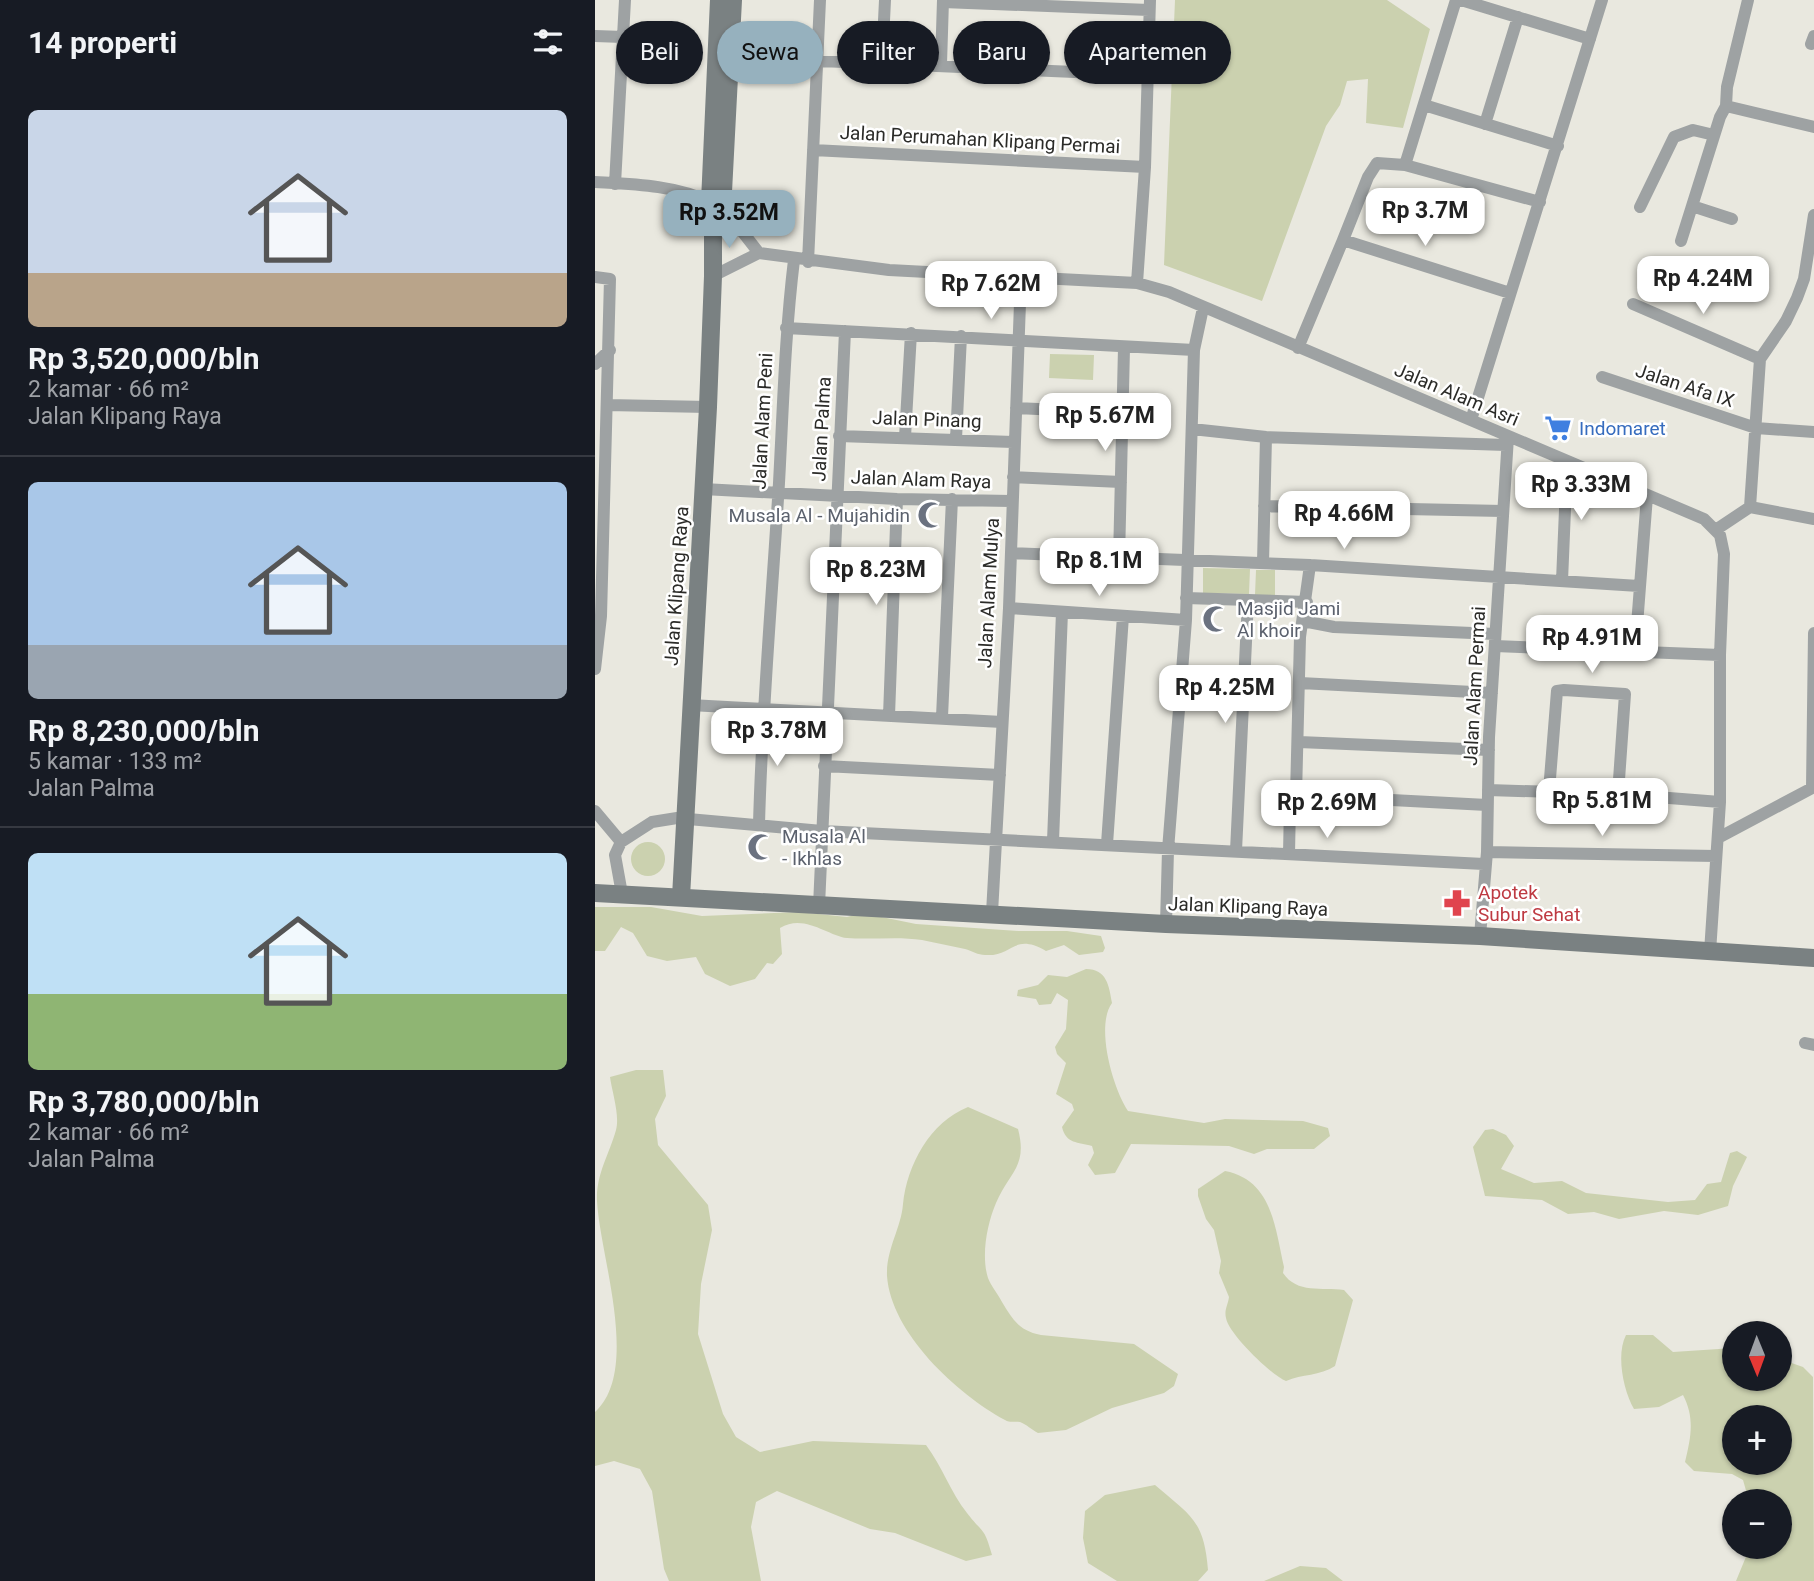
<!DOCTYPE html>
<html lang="id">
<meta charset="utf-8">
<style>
body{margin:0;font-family:Roboto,sans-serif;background:#242831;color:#f1f3f6;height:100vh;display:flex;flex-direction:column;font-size:26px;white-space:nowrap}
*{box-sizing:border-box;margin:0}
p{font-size:23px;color:#9ea1a6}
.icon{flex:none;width:38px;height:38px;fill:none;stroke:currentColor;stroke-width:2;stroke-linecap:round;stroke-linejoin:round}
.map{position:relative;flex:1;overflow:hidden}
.drawer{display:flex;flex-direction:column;background:#171b24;width:595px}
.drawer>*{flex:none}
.banner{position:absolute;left:21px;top:21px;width:665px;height:63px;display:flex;gap:14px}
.needle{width:46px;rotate:179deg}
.controls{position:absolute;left:1127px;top:1321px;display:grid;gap:14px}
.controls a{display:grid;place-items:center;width:70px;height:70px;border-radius:50%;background:#171b24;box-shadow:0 2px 5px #0004;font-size:35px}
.price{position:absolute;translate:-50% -60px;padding:0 16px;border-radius:14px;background:#fff;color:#222;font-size:23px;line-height:46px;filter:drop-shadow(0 2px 4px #0008)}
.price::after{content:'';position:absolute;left:50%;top:42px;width:21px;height:16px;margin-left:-10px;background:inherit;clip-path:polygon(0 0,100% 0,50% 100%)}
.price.active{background:#96b1be;color:#111}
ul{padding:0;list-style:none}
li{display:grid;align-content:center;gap:14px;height:371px;padding:0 28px}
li+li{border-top:2px solid #363941}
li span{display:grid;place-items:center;height:217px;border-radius:10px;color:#555}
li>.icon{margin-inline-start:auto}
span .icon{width:126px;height:126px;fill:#fffc;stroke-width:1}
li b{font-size:30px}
h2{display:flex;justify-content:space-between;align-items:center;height:84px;padding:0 28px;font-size:30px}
.chip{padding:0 24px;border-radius:32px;background:#171b24;box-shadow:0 2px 5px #0004;font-size:24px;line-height:63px}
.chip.active{background:#96b1be;color:#111}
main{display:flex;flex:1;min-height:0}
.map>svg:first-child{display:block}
.green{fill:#cbd1af;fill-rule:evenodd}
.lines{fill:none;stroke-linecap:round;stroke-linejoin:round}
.street{stroke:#9ea2a3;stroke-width:12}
.secondary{stroke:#7a8182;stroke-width:18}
.labels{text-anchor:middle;stroke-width:5;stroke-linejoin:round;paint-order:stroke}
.street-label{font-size:19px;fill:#2b2b28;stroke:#fff}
.shop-label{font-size:19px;fill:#366cbe;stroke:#fff;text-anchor:start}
.worship-label{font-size:19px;fill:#5b616d;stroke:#fff;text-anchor:start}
.health-label{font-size:19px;fill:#be3a42;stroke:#fff;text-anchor:start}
</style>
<main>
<section class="drawer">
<h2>14 properti<svg class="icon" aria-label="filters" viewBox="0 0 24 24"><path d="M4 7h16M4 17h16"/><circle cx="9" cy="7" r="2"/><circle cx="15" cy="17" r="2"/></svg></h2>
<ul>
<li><span style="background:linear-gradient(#c9d6e8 75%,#b9a48a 0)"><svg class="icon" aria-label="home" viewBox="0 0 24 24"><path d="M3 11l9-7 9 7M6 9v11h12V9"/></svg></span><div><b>Rp 3,520,000/bln</b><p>2 kamar · 66 m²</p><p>Jalan Klipang Raya</p></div></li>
<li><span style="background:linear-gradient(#a9c7e8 75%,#9aa5b1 0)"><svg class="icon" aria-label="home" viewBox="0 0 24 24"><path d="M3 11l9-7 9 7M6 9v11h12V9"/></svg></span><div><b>Rp 8,230,000/bln</b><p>5 kamar · 133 m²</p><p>Jalan Palma</p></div></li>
<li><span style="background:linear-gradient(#bfe0f5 65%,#8fb573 0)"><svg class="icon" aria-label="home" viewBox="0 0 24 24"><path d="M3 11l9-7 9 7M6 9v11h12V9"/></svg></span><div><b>Rp 3,780,000/bln</b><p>2 kamar · 66 m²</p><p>Jalan Palma</p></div></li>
</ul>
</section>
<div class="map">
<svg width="1219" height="1581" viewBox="0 0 1219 1581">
<rect width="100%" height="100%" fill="#e9e8df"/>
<path class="green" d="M580,0H792L835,29L808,128L771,123L773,79L752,81L745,105L731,126L667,301L569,265Z
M455,354L499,355L498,380L454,378Z
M608,568L655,569L654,594L608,593Z
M661,570H680V595H660Z
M36 859a17 17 0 1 1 34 0a17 17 0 1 1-34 0Z
M0,907H56L107,916L204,912L252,917L267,913L321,924L423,931H472L506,936L510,948L508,952L484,955L469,945L451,951C418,932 418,957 390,955C383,955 377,951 370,949C356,946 341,943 327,940C303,936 276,940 252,938C233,936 209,913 185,928L187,954L178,964L172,963L160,979L135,986L110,974L101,957L72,961L52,956L38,933L26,927L10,951H0Z
M491,969C512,969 514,986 517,1003C500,1026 518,1089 533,1111L609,1123L630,1119L708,1121L733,1128L735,1136L719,1149H672L659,1154L634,1146L536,1144L520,1173L500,1175L493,1165L499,1153L497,1146C483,1142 471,1144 467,1127L479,1110L477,1104L461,1094L471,1063L462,1054L460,1047L471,1029L473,1000L462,993L456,1004L444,1005L441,999L422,996L423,990L443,985L453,975L472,977Z
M41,1070H68L71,1096L60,1119L63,1145L113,1205L117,1230L106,1284L103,1334L128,1414L141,1437L165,1452L218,1441L331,1445C347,1466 356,1493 372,1513C388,1534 389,1526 397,1555L371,1561L300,1533L275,1529L182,1491L161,1502L156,1527L166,1581H74L69,1569L57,1491L45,1469L19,1461L0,1466V1412C46,1370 5,1257 2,1201C1,1174 14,1155 21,1130C25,1115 17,1092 15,1077Z
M373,1107L423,1129C433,1167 414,1172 401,1203C392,1224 386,1256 393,1278C396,1286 403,1294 407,1302C418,1320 424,1331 446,1335L539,1344L583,1374L579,1386L569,1393L517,1408L471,1430L443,1433C437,1430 431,1424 425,1422C419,1421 415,1423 410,1420C362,1394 296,1333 292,1276C291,1249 306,1229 308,1204C312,1165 335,1122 373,1107Z
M898,1129L911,1135L919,1146L906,1169L939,1183L967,1181L991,1193L1073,1202L1100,1200L1112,1184L1126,1182L1135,1153L1142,1151L1152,1157L1138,1186L1133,1206L1103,1215L1069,1211L1024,1219L999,1212L973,1214L947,1200L890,1196L878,1147L890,1130Z
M630,1171C677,1180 680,1227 689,1267L688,1273C702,1294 727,1287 749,1290L758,1300L740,1366C725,1376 707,1374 691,1381C676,1375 633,1333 631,1318C629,1310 633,1305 634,1297L624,1273L626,1261L619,1230L611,1219L603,1196V1189Z
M1031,1335H1058L1078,1352L1139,1348V1379H1185V1359L1208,1367L1218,1377L1219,1581H1141L1155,1547H1185V1502L1154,1501L1148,1480L1137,1474L1099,1471L1090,1462C1096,1437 1100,1418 1088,1395L1064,1407L1039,1409C1028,1390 1021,1354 1031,1335ZM1139,1418H1185V1463H1139Z
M560,1485C596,1516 609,1520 613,1570L603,1581H522L493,1563L488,1538L490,1511L510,1495Z
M705,1566L731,1568L748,1581H669Z"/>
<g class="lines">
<path class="street" d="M866,0L995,39
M1153,0L1132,87L1131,106L1219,127
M348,2L554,10
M0,36L28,37
M1216,44L1219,36
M134,57L550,75
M287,62L290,0
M346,64L348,0
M829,105L963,146
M890,124L923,17
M218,150L550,167
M810,165L861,0
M0,182C35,184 82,185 114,202C135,212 150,236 164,253
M20,184L30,0
M1097,206L1137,219
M1045,207L1079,137L1098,130L1119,135
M1086,241L1125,117L1131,106
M164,253L294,270L542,283L574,292L1109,519L1125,535L1129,554L1125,655V802L1115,952
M213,262L225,0
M118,276L164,253
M0,277L15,279L6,616L0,669
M542,283L550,167L555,0
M915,293L748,240L773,177L782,163L810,165L945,202
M1038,304L1165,359
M191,328L599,350
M703,348L748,240
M0,364L15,350
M1007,377L1161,428L1219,432
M12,405L113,407
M421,408L528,413
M876,420L1007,0
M597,429L671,437L911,445
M244,436L418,442
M310,437L316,333
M361,439L366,336
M418,477L526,482
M108,489L302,499L416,501
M669,506L908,511
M1155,507L1165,359L1191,321L1202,298L1209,279L1219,215
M1122,529L1155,507L1219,519
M416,553L715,565L1044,586
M524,559L529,348
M668,563L671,437
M967,581L972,462
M591,598L712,602
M414,608L591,620
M708,621L739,627L900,634
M900,646L1125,655
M1040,651L1052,496
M705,683L897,693
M95,705L407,722
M294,716L302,499
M347,717L357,499
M704,742L894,750
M229,766L405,775
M1217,788L1219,633
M893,790L1023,794L1125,802
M954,791L962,691L969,690L1030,694L1023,794
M701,795L892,805
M0,811L26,842L57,822L82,818L227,831L889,864
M164,824C167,710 177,597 184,483C188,409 190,334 199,260
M1123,838L1219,787
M458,841L467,612
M26,842L20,855L27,894
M512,844L528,616
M641,851L653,600
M892,852L1121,856
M694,854L695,804L701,795L705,637L715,565
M224,906L250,331
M397,913L414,608L426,275
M571,924L573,850L591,620L599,350L608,308
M885,936L892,852L894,737L913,437
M1210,1043L1219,1045"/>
<path class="secondary" d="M119,221L127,211L138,0
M0,893L571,924L885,936L1219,958
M86,897L113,407L118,276V222L115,202L124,0"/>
</g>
<defs>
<symbol id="supermarket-bare" viewBox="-9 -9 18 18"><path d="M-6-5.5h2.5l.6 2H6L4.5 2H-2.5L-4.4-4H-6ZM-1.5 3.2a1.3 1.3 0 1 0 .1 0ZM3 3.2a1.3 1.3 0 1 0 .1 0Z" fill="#3f7fe0" stroke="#fff" stroke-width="2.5" paint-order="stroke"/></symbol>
<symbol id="mosque-bare" viewBox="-9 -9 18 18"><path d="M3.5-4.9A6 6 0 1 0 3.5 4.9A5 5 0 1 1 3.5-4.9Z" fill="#6b7280" stroke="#fff" stroke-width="2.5" paint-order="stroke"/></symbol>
<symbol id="pharmacy-bare" viewBox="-9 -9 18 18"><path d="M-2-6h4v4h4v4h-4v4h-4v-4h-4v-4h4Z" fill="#e0444e" stroke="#fff" stroke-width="2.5" paint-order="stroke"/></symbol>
</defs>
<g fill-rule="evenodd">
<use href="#supermarket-bare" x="944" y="409" width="38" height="38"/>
<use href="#mosque-bare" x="317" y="496" width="38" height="38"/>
<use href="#mosque-bare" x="602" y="600" width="38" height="38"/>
<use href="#mosque-bare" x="147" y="828" width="38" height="38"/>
<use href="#pharmacy-bare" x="843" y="884" width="38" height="38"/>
</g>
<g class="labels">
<g class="street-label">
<text transform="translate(385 139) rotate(3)" y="7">Jalan Perumahan Klipang Permai</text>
<text transform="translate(1090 385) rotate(18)" y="7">Jalan Afa IX</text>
<text transform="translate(862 394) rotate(23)" y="7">Jalan Alam Asri</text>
<text transform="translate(332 419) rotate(2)" y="7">Jalan Pinang</text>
<text transform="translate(167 421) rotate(-87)" y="7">Jalan Alam Peni</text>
<text transform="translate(226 429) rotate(-87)" y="7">Jalan Palma</text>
<text transform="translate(326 479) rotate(2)" y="7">Jalan Alam Raya</text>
<text transform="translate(81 586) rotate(-86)" y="7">Jalan Klipang Raya</text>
<text transform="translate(393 593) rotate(-87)" y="7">Jalan Alam Mulya</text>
<text transform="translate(879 686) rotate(-87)" y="7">Jalan Alam Permai</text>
<text transform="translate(653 906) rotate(2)" y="7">Jalan Klipang Raya</text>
</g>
<g class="shop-label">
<text x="984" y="435">Indomaret</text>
</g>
<g class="worship-label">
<text x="315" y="522" text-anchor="end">Musala Al - Mujahidin</text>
<text x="642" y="615">Masjid Jami<tspan x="642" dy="22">Al khoir</tspan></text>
<text x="187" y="843">Musala Al<tspan x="187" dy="22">- Ikhlas</tspan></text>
</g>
<g class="health-label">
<text x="883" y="899">Apotek<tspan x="883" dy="22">Subur Sehat</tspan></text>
</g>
</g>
</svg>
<div class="controls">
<a><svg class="needle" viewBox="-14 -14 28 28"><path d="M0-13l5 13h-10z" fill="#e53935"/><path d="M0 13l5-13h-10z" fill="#9ea1a6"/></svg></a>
<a>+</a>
<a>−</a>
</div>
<b class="price" style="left:830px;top:248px">Rp 3.7M</b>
<b class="price active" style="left:134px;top:250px">Rp 3.52M</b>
<b class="price" style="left:1108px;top:316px">Rp 4.24M</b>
<b class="price" style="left:396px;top:321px">Rp 7.62M</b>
<b class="price" style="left:510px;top:453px">Rp 5.67M</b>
<b class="price" style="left:986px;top:522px">Rp 3.33M</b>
<b class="price" style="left:749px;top:551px">Rp 4.66M</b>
<b class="price" style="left:504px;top:598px">Rp 8.1M</b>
<b class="price" style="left:281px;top:607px">Rp 8.23M</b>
<b class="price" style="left:997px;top:675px">Rp 4.91M</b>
<b class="price" style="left:630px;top:725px">Rp 4.25M</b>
<b class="price" style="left:182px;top:768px">Rp 3.78M</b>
<b class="price" style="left:1007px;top:838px">Rp 5.81M</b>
<b class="price" style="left:732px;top:840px">Rp 2.69M</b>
<div class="banner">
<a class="chip">Beli</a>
<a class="chip active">Sewa</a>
<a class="chip">Filter</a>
<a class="chip">Baru</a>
<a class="chip">Apartemen</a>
</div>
</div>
</main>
